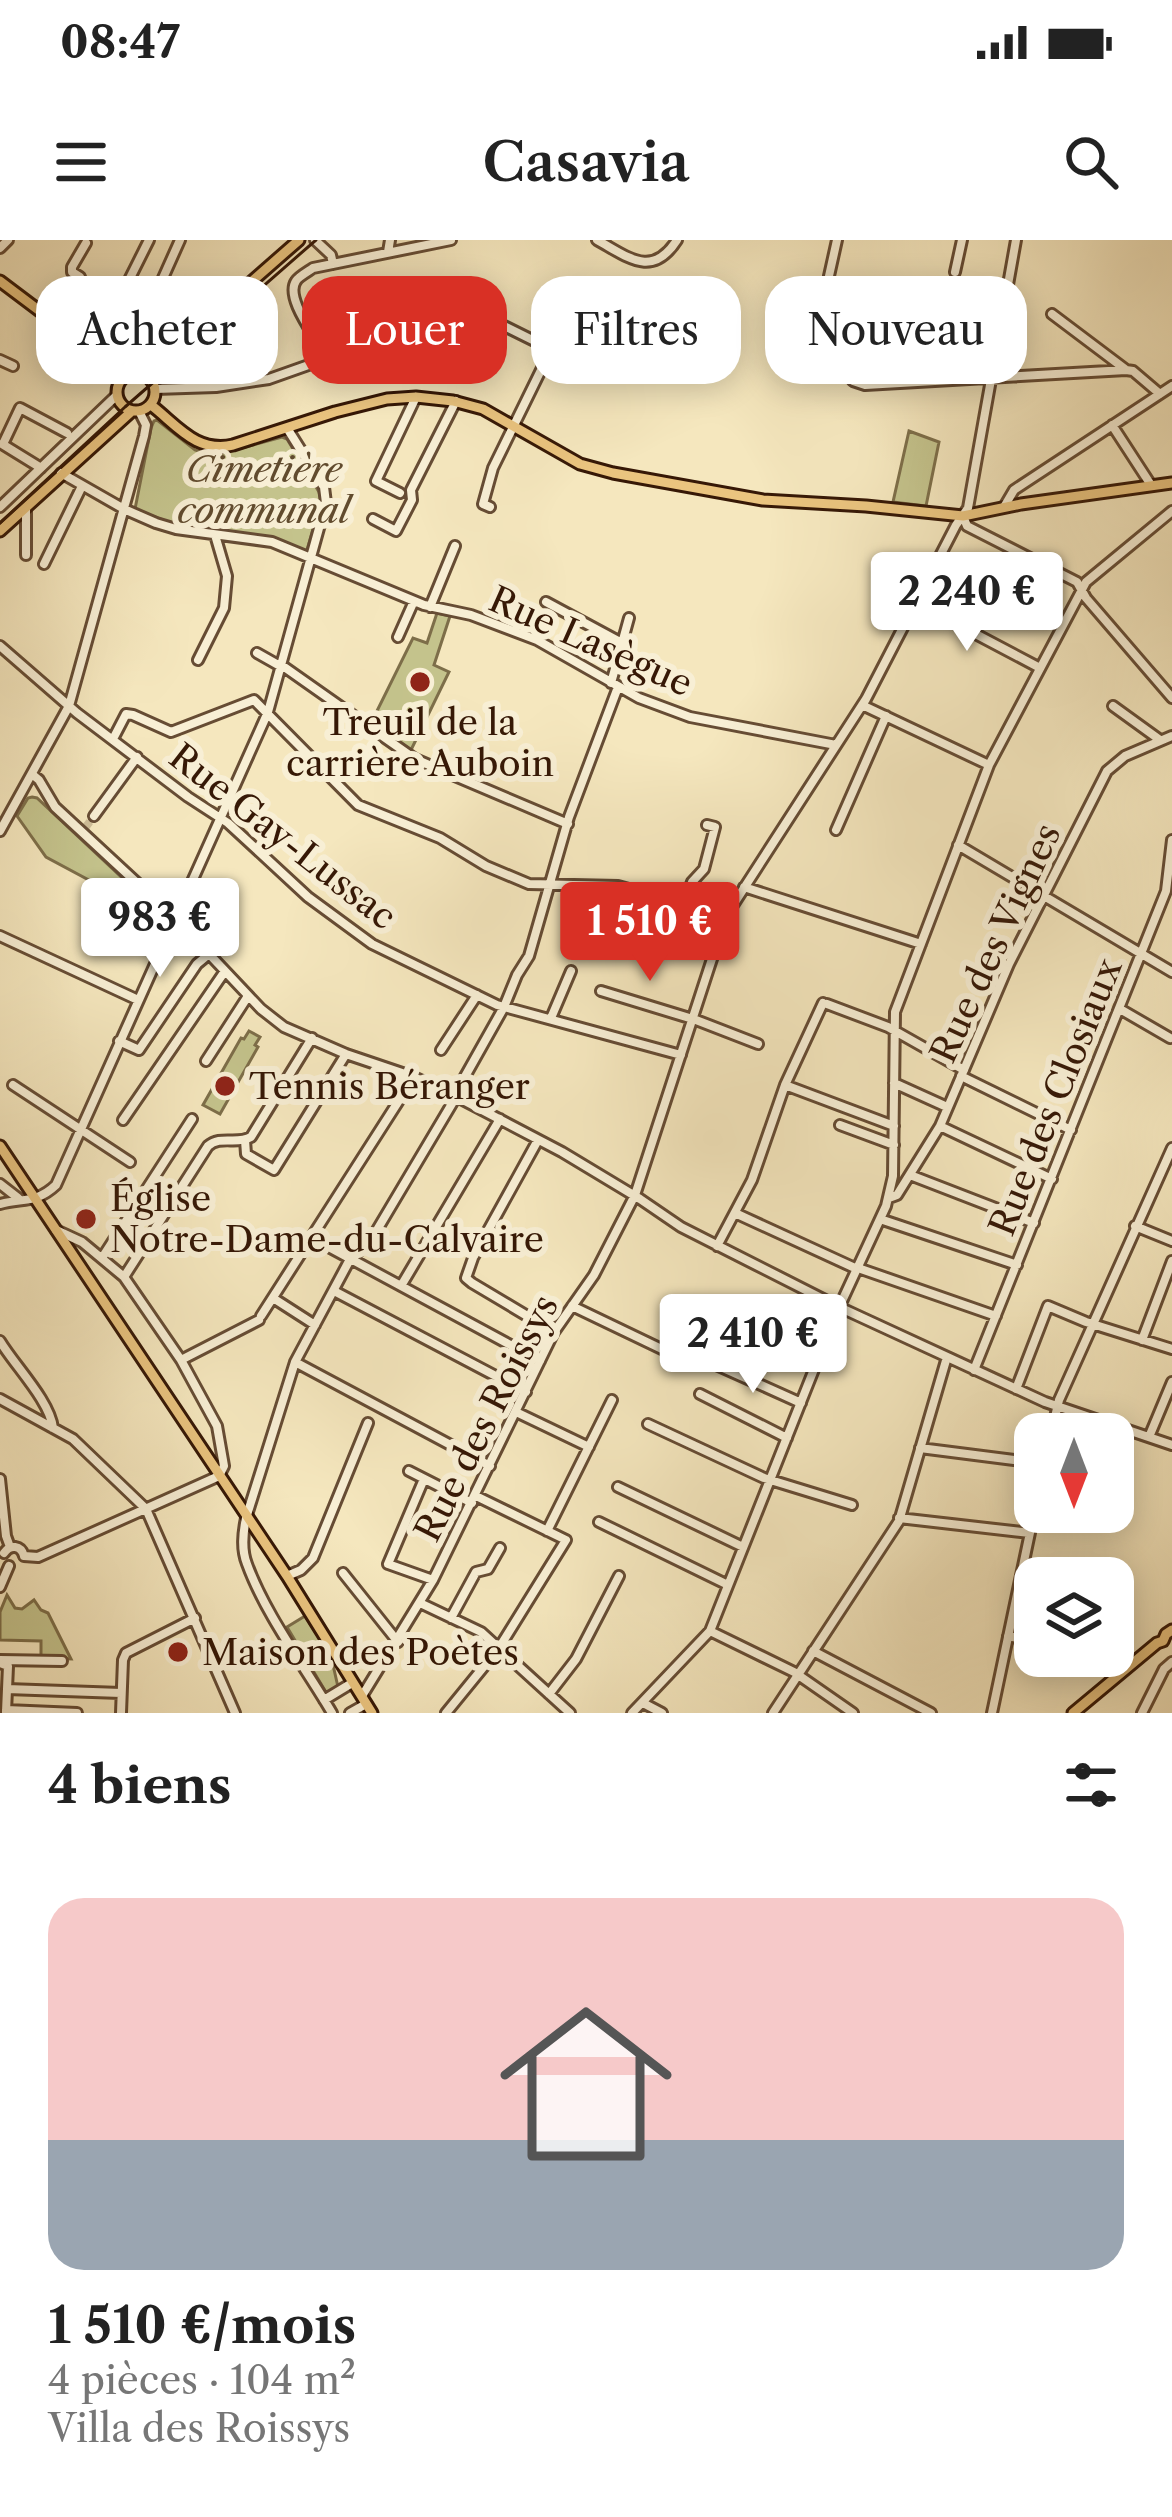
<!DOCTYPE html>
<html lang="fr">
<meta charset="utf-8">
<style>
body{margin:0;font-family:"Libre Caslon Text",serif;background:#f6f6f6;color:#222;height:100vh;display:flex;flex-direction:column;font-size:45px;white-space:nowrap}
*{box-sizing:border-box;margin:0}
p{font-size:39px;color:#767676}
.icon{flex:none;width:66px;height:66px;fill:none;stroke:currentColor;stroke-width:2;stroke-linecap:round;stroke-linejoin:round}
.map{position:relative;height:1473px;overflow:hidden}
.drawer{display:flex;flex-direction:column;background:#fff;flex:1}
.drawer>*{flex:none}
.guide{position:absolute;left:36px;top:36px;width:1101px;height:108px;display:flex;gap:24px}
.needle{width:78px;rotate:180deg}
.fabs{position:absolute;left:1014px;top:1173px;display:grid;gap:24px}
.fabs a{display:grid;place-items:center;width:120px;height:120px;border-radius:24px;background:#fff;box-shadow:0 6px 30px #0003;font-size:60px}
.price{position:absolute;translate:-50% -102px;padding:0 27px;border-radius:12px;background:#fff;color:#222;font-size:39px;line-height:78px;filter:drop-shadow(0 3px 6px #0008)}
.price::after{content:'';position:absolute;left:50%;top:72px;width:36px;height:27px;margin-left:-18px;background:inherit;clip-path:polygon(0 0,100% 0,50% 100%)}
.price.active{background:#d93025;color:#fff}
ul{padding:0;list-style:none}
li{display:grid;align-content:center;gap:24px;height:636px;padding:0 48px}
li+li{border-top:3px solid #e0e0e0}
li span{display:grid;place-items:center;height:372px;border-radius:36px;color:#555}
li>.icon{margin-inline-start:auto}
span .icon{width:216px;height:216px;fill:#fffc;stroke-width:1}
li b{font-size:51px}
h2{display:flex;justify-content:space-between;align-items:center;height:144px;padding:0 48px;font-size:51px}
.chip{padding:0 42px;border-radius:36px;background:#fff;box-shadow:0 6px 30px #0003;font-size:42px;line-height:108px}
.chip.active{background:#d93025;color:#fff}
.status{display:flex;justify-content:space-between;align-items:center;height:84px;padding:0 60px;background:#fff;direction:ltr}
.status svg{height:33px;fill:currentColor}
header{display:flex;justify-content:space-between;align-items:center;height:156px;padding:0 48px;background:#fff;font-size:54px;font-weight:600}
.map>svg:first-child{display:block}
.green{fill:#c4c38c;stroke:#7d6e49;stroke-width:3}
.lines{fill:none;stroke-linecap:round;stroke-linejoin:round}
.minor-tunnel{stroke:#cfbe99;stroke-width:8;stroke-dasharray:8 4;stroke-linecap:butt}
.minor-casing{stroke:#664c34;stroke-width:14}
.major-casing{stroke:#361806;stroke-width:15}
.minor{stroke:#f8efd5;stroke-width:8}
.major{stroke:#eac47f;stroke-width:9}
.tram{stroke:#361806;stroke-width:3}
.poi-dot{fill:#8f2418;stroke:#f8efd5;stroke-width:4.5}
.labels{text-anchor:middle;stroke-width:12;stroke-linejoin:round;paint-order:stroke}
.park-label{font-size:36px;font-style:italic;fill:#614b2e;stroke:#f8efd5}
.street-label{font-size:36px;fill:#361806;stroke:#f8efd5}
.poi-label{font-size:36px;fill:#361806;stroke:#f8efd5;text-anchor:start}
</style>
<div class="status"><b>08:47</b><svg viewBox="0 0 49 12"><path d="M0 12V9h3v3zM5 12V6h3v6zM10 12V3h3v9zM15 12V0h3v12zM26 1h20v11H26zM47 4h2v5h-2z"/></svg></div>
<header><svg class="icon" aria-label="menu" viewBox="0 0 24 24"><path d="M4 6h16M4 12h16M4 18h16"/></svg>Casavia<svg class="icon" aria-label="search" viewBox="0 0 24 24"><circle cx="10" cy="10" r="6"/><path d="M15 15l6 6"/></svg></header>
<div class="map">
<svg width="1172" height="1473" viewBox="0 0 1172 1473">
<rect width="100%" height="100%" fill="#f5e7be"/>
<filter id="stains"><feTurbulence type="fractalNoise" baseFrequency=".00167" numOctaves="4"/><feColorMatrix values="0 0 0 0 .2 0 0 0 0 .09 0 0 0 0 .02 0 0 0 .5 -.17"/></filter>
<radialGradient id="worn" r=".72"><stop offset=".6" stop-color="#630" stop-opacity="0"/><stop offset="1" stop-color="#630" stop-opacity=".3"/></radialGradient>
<path class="green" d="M157,180L195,210L213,216L282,197L287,199L319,252L321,262L307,310L304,311L272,298L178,286L135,269L151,188L154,181Z
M909,191L939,202L926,266L893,262Z
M437,373L450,376L434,425L449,432L411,510L371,483L413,398L427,403Z
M32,557L37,558L167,680L164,687L110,665L113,653L46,617L17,576L28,558Z
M249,791L260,797L255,805L258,807L220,874L203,865L241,798L244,799Z
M7,1355L15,1368L22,1369L34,1360L41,1370L48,1373L71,1419L41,1418V1401L0,1400V1372Z
M305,1376L331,1416L338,1447L327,1454L287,1387Z"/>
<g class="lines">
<path class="minor-tunnel" d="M85,588L94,576"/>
<defs>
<path id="minor" d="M315,0L331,15L333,24
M597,0C628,17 652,39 677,0
M0,8L8,0
M388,12L390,0
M955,32L962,0
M829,36L837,0
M459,69L478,77L484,76L591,129
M1052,74L1125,129
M53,81L71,57L80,37L72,32V27L86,3
M92,114L149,0
M322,115L321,108C313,93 285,57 296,41C298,37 309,31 313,28L451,0
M322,115L340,121L352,113
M0,120L13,126
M805,121L841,126L853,141L865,145L1126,130L1133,131L1160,154
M139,133L159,47L180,0
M155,149L216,147L269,139L317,122L322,115
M1112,185L1151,245
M2,204L41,228
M3,204L20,168L67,193
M61,233L124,269L156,283L176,289L272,302L424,365L471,375L537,400L639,458L690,477L836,505
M400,253L376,241L416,157
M0,267L117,155
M490,267L483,264L493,228L568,75
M1004,267L1014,250L1172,146
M26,269V315
M963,276L967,286L1077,342L1086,358L1172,458
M373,279L396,291L412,260L411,250L456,161
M44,324L82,246
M546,362L622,403
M915,362L1040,428
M430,367L455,306
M398,397L414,361
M0,406L77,473L188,557L228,583L308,657L372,704L497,765L681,815
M257,413L280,426
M198,420L224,368L227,336L215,295
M280,424L415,519L568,584
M611,443L629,378
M862,465L989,525
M1113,466L1160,500
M113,499L126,474L133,475L171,492L254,460L358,565L440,598L486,626L529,644L618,646L726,676
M33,535L39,540L55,567L176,679L261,769L284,787L346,814L414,837L461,859L562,912L640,959L681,987L839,1067L1045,1162L1172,1205
M94,576L137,517
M836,590L886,476
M0,591L69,466L144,196L146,185L139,171
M958,605L1172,732
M744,647L921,704
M684,664L692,642L704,629L715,587L707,585
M0,696L138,760
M601,751L696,780L758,804
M827,764L888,787L964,830
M1120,769L1170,798
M551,778L571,731
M119,801L139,810L197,724L209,714
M441,810L477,755
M206,821L248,756
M961,836L1071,890
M894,843L947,867
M13,845L130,922
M785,845L894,886
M123,880L225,731
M840,885L894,905
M940,886L1052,939
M245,900L246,914L274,930L346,814
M910,935L1034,983
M0,944L18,958
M889,958L897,955L940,886L1009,724L1107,531L1125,516L1172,496
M0,964C24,958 37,963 56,945L268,472L326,263L324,247L287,188
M735,973L857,1029
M880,979L1017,1025
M1135,986L1172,1001
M312,998L540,1121
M717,1006L752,940L785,845L823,763
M474,1016L538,900
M102,1018L192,879
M473,1018L466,1038L472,1043L554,1092
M858,1028L996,1076
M124,1037L208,906C220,895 237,905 251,897L312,798
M401,1046L500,879
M334,1051L526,1152
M273,1058L315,1085
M572,1066L670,1113
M261,1076L414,837
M729,1082L816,1123
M1142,1100L1172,1021
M0,1101C15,1126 50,1161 53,1188
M693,1103L690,1109L708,1117L712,1123L801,1163
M181,1120L259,1080
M295,1122L490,1226
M974,1130L1166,651L1172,600
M1016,1149L1048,1066L1086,1082L1172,1109
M700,1154L787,1198
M0,1159L73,1199L146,1269L235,1473
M516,1172L589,1207
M648,1184L764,1238L852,1265
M1051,1194L1059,1160L1172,908
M1149,1197L1172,1142
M920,1208L1014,1220
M409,1231L472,1263
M0,1239L6,1296L10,1307
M424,1239L388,1324L433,1340
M618,1247L743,1307
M899,1278L1030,1293
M599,1282L728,1345
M547,1291L612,1160
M4,1313C10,1304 21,1305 24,1316
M24,1316L38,1317L219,1236L224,1226L217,1186L181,1120L124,1037L82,1002L56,990
M343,1333L398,1402
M287,1336L301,1330L313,1318L368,1183
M0,1347L9,1326
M420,1363L481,1392L570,1473
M451,1378L476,1332L488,1329L500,1308
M710,1391L794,1432L853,1473
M1008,1396L1035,1402
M813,1411L931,1473
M1091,1416L1130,1425
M0,1420L62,1421
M0,1423L8,1426L6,1472
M7,1449L121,1453
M549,1454L576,1419L619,1336
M362,1456L433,1340L554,1092L594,1035L635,955L726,676L866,459L956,285L968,268L1016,0
M324,1460L352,1443
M643,1463L662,1473
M6,1470L77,1473
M121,1473L123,1420L126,1413L195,1378
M332,1473C305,1427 265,1374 247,1324C241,1309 243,1293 246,1278L295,1122L348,1023L374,995L453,862L454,856L504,767L517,735L529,716L569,577L618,447
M350,1473L366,1464
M446,1473L499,1408L566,1300L476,1256
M632,1473L710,1391L836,1074L886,966L893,936L895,772L989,525L1086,342L1172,271
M773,1473L899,1281L947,1117
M992,1473L1035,1269
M1142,1473L1164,1429L1172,1422"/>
<path id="major" d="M0,41L53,81L121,140
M117 152a19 19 0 1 1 38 0a19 19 0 1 1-38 0Z
M148,137L153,128L299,0
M151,165C178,186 196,213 233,205L335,172L387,159L416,157L453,161L483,169L580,224L613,233L763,260L866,266L963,276L1021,264L1172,243
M0,291L132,171
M0,906L287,1336L372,1473
M1073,1473L1157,1403L1163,1401L1166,1394L1172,1390"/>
</defs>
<use href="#minor" class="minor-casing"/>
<use href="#major" class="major-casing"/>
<use href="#minor" class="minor"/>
<use href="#major" class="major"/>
<path class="tram" d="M0,283L125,167L316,0"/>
</g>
<g class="poi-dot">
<circle cx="420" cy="442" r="12"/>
<circle cx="225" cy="846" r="12"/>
<circle cx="86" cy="979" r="12"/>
<circle cx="178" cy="1412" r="12"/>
</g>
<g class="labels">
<g class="park-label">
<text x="264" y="242">Cimetière<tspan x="264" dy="41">communal</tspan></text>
</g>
<g class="street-label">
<text transform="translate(591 401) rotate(24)" y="13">Rue Lasègue</text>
<text transform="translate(283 596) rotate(38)" y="13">Rue Gay-Lussac</text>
<text transform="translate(995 703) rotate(-65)" y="13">Rue des Vignes</text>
<text transform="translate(1055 857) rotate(-68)" y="13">Rue des Closiaux</text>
<text transform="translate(486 1178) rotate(-63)" y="13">Rue des Roissys</text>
</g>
<g class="poi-label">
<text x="420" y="495" text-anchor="middle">Treuil de la<tspan x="420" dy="41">carrière Auboin</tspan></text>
<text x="249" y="859">Tennis Béranger</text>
<text x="110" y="971">Église<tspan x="110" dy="41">Notre-Dame-du-Calvaire</tspan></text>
<text x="202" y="1425">Maison des Poètes</text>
</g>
</g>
<rect width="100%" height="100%" filter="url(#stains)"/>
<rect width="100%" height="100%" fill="url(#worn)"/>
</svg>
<div class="fabs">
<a><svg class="needle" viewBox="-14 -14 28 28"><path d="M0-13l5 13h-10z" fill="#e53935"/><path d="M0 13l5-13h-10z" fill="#767676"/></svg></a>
<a><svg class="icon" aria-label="layers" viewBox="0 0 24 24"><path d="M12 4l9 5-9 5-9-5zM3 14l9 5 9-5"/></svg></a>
</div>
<b class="price" style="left:967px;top:414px">2 240 €</b>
<b class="price" style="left:160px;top:740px">983 €</b>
<b class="price active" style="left:650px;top:744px">1 510 €</b>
<b class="price" style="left:753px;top:1156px">2 410 €</b>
<div class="guide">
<a class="chip">Acheter</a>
<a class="chip active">Louer</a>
<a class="chip">Filtres</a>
<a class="chip">Nouveau</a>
</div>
</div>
<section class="drawer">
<h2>4 biens<svg class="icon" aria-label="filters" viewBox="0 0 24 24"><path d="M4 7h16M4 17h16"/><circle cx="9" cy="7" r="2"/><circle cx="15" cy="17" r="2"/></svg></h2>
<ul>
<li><span style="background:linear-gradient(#f6c9c9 65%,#9aa5b1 0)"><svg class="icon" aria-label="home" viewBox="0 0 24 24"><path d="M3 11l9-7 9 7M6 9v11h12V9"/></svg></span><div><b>1 510 €/mois</b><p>4 pièces · 104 m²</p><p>Villa des Roissys</p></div></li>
</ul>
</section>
